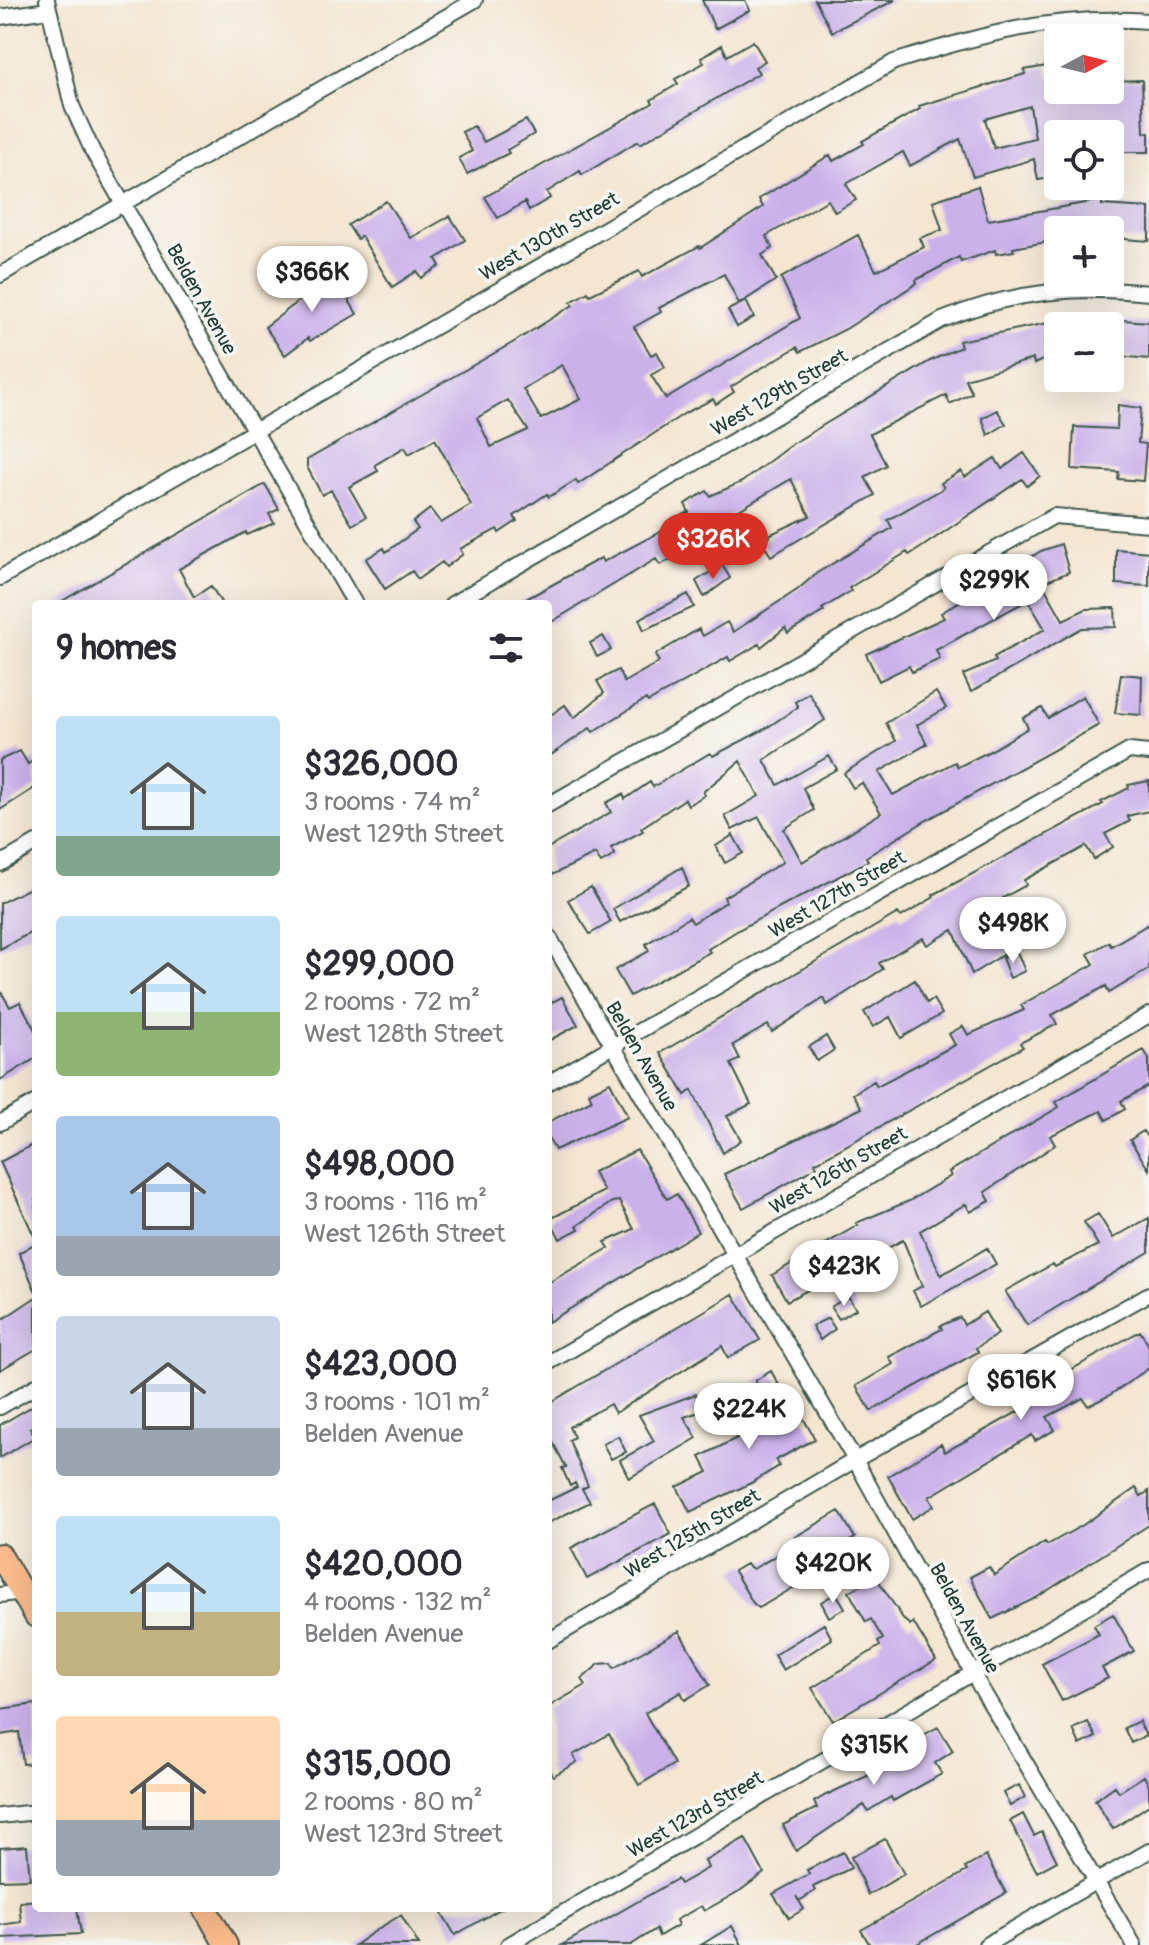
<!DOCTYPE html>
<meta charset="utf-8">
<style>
body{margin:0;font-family:Pangolin,sans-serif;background:#f2f2f3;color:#2b2b33;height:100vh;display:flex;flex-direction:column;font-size:30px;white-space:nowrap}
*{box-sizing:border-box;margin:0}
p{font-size:26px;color:#7c7c81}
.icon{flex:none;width:44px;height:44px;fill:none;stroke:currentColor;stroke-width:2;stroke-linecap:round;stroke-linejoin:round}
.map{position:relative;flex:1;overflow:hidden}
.side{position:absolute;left:32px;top:600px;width:520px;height:1312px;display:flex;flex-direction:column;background:#fff;border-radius:8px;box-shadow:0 8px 32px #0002}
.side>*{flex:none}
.needle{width:52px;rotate:83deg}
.tools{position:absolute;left:1044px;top:24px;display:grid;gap:16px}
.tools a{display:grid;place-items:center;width:80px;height:80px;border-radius:8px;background:#fff;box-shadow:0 8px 32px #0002;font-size:40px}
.price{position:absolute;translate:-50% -68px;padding:0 18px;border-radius:28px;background:#fff;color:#222;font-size:26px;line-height:52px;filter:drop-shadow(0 2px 4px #0008)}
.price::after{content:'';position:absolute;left:50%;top:48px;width:24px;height:18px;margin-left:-12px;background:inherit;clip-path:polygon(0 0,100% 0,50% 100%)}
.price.selected{background:#d93025;color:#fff}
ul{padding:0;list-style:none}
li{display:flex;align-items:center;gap:24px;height:200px;padding:0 24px}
li span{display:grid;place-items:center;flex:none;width:224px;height:160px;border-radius:8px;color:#555}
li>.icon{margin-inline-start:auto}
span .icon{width:96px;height:96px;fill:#fffc;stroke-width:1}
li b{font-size:34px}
h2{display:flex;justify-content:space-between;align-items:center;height:96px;padding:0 24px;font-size:34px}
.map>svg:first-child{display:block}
.building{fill:#cab1ea;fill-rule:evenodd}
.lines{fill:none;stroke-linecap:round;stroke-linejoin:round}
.minor-casing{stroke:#3f564c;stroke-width:18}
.primary-casing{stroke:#3f564c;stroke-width:26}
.minor{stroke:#fff;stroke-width:14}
.primary{stroke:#fbbb8c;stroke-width:22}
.labels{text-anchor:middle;stroke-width:7;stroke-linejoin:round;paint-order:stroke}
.street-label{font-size:20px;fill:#1f3d34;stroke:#f6f6f2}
</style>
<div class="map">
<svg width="1149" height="1945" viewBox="0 0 1149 1945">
<rect width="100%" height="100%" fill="#f6f6f2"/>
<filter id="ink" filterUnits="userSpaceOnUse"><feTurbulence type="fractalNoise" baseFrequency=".0125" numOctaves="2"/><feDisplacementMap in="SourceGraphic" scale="16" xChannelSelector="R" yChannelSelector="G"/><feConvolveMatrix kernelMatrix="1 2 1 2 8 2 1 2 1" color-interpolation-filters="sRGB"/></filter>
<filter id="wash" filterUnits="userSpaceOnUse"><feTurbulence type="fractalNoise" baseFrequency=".006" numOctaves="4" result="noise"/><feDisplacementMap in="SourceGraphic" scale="32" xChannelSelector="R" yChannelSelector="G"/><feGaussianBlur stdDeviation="1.8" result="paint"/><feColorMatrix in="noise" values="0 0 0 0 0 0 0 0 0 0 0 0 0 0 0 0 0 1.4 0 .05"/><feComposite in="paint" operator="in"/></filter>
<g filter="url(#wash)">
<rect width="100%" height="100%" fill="#f4e6d1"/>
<g id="blocks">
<path class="building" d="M702,0H745L750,10L715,29Z
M815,0H895L832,32Z
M753,41L765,61L755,67L759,73L640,144L638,141L582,175L580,171L547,192L550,198L529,210L525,202L498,218L485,197L653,103L651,100L678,84L675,79L704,63L701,58L722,45L727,56Z
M1047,66L1049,76L1058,77V90H1110V81L1142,80L1144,132L1149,133V152H1121V134H1050L1056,177L1038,180L1034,159L973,177L960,139L910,166L903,152L846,184L856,200L835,212L828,200L766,236L773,248L762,255L776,280L739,304L724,274L659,308L661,312L634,327L651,355L657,352L665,367L651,375L666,399L800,318L781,278L858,235L876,271L924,247L920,238L942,230L933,201L978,186L988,220L1102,200V205L1149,208V241L1113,238V230H1058V240L1013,248L1014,251L996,254L995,250L961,262L959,257L916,280L917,283L846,329L800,352L797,347L760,369L731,387L734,392L716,404L713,399L685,413L578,484L576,480L549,497L547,494L514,516L517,521L499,533L497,529L460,549L463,554L446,567L442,562L418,579L412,571L385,589L366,559L384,548L386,552L418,529L413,522L430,509L441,523L471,505L435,439L409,454L405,447L375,465L378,471L349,487L366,517L352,525L331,490L322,495L307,467V460L514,342L573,305L571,302L588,292L590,295L639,271L642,277L699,246L700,248L763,207L759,199L830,155L833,161L864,144L862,141L920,109L919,106L1025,74L1024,70ZM1030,106L1035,138L994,148L985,119ZM562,365L581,399L541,419L523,389ZM508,400L528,430L491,447L477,418Z
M526,120L534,134L507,150L509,153L467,174L459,158L472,151L462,132L474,126L484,142Z
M386,201L411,238L450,216L465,240L436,259L440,266L421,278L417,271L392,287L361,236L357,239L348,225Z
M330,269L357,314L310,341L308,338L285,355L265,327L316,288L312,281Z
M746,301L754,317L737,327L728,310Z
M1110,319L1149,322V359L1110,355Z
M1058,321V353L1034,364L1033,359L965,379L972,393L950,404L946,395L870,434L886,465L865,477L875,495L771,556L762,542L770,537L769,535L810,516L791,479L712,526L728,556L712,565L701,543L660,565L656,559L548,624V604H517L601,558L603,562L668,528L666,523L689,512L685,504L707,491L710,496L742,482L792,444L930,361L961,347L959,341Z
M1118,405L1141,408L1138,443L1146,444L1143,481L1118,479L1119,472L1072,469L1074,427L1117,429Z
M997,410L1006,424L988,435L982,418Z
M1024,453L1040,476L1027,486L1022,479L919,549L909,555L907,552L849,588L851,591L822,609L824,611L788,633L785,628L761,647L759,644L730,661L728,657L648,702L646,699L593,732L590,728L548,757V717L565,705L574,718L604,693L597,681L618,670L624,682L659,662L655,655L699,629L703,636L727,622L733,632L797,590L817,573L892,528L888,520L944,488L941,483L961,471L965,477L995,458L1002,469Z
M265,484L279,509L269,514L274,523L247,535L246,532L179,569L194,597L211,586L222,604H57Z
M1061,544L1069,572L1042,583L1063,620L1086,609L1115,608L1116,627L1082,628L971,692L963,675L996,661L994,657L1045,629L1028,600L936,650L940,659L912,672L909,666L879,681L866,654L944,618L941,613L1041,551Z
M1116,549L1149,552V586L1116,584Z
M722,565L730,578L704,597L696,581Z
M688,594L694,607L644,630L639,619Z
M603,636L611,650L597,657L590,643Z
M1121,674L1142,676L1141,715L1115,713Z
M936,692L946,708L917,725L927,744L879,772L893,795L955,762L958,767L992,750L1028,728L1023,718L1042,708L1048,718L1083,696L1099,725L925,821L866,857L868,861L740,929L708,949L710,952L630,996L615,970L649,951L646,944L675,926L689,917L693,923L726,902L724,897L783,862L759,817L732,830L725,816L759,796L740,761L703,792L705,795L688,805L685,799L641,828L643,831L611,848L615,855L601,863L595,854L552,875L548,866V848L611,812L606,803L623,794L625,799L650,782L653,787L710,753L713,756L765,729L798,707L795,702L809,693L825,720L764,760L778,785L829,756L837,769L803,788L814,810L784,829L802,862L881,813L862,783L853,788L844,773L896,741L886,723Z
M20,751L28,764L36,759V787L0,810V760Z
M1149,781V811L1127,816L1130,821L1105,834L1113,847L1094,859L1086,846L1024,880L1026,885L1003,898L1007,906L989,916L1009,951L972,974L953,930L927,945L923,938L879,963L883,969L827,1005L824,998L772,1032L768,1025L733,1045L740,1059L731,1064L751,1104L727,1116L741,1140L723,1153L692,1090L685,1095L660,1053L898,913L901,917L934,897L933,895L1103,804L1101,802L1129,788L1128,785Z
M733,835L743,853L725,863L716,846Z
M682,867L689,886L620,922L613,909Z
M36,885V930L0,949V903Z
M591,887L611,922L590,934L568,900Z
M1041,913L1048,928L1032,937L1025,922Z
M1149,924V969L1109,993L1106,986L1052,1015L1057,1024L1020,1043L1023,1047L815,1163L817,1167L743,1208L724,1174L862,1108L853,1094L874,1081L877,1086L955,1045L949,1034L963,1026L968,1035L1024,1010L1021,1005L1094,964L1088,954L1109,942L1111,946Z
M1017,952L1025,971L1010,978L1002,958Z
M915,980L927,1003L933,999L942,1014L901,1038L890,1017L873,1027L864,1012Z
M0,990L10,1007L20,1002L36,1032V1058L0,1080Z
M562,997L578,1025L548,1041V1004Z
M826,1036L834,1050L817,1061L809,1047Z
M1144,1050L1149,1059V1086L1121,1101L1125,1109L1106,1120L1101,1111L1050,1136L1055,1145L985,1192L990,1201L970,1212L966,1204L920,1231L941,1275L987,1248L996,1264L921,1306L913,1291L922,1286L903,1240L787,1301L772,1275L858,1225L856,1223L909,1201L951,1176L949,1172L1059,1107L1056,1102Z
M610,1082L628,1117L555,1150L548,1137V1122L592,1100L589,1093Z
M1143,1131L1149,1140V1170L1130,1140Z
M36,1143V1240L0,1162Z
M637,1150L667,1199L677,1194L698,1232L548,1322V1283L609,1248L605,1242L634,1229L619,1201L612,1202L577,1226L579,1229L560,1239L550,1219L604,1191L593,1172Z
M1098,1214L1113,1238L1149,1218V1252L1027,1325L1005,1291L1053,1264L1055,1267L1098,1245L1084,1222Z
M36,1243V1292L19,1253Z
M733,1294L760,1340L728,1358L722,1346L615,1413L610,1404L569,1427L574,1437L569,1440L588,1486L582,1489L590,1502L548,1523V1501L577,1487L575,1483L570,1486L562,1468L566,1467L548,1433V1404Z
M848,1296L856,1309L839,1319L831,1307Z
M36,1297V1349L0,1370V1321Z
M985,1312L998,1334L976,1348L978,1352L871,1411L856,1386L893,1364L889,1357L942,1329L940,1326L960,1317L964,1325Z
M828,1318L835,1329L820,1340L812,1326Z
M1140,1331L1149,1346V1368L1110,1395L1088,1406L1083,1398L1047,1417L1055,1430L1035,1441L1032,1435L929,1497L934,1506L912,1519L888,1476L941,1444L945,1452L980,1433L1019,1411L1014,1402Z
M771,1371L793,1410L797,1407L815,1439L776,1460L779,1466L751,1483L690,1512L677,1487L708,1472L700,1457L779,1416L755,1381Z
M696,1394L702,1411L684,1417L697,1438L629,1478L620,1460L654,1441L639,1415Z
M36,1404V1425L30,1428L35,1437L0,1458V1425Z
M618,1436L626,1452L611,1459L603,1444Z
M1136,1488L1141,1496L1149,1491V1525L1036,1598L992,1619L970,1577L989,1567L994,1575L1045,1542L1047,1545L1083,1525Z
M655,1504L671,1534L587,1579L571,1548Z
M839,1511L855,1538L845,1544L847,1548L798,1579L801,1583L759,1608L753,1603L734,1571L746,1564L753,1569L798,1543L795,1537Z
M876,1577L904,1620L910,1625L913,1622L936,1660L833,1721L812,1688L880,1646L878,1642L883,1639L871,1619L866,1622L849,1592Z
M836,1593L845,1608L829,1617L821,1602Z
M1113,1614L1134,1651L1102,1668L1108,1678L1062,1701L1042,1664L1099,1634L1094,1625Z
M824,1624L832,1639L783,1670L774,1655Z
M679,1631L710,1685L685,1700L681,1692L645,1713L674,1764L639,1785L609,1734L573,1755L577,1762L553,1776L548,1769V1707L586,1685L582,1679L599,1664L611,1663L614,1668Z
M36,1704V1763L23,1764L19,1732L0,1735V1709Z
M1139,1721L1146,1736L1131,1743L1124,1728Z
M1088,1722L1096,1737L1080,1745L1073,1729Z
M938,1727L953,1751L935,1763L942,1774L893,1801L891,1797L868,1811L864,1805L796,1851L783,1825L817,1808L814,1802L826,1795L876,1772L872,1764Z
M1144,1776L1149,1786V1805L1113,1829L1095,1800L1115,1786L1119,1792Z
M1019,1785L1025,1797L1010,1806L1003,1793Z
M1023,1814L1034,1836L1042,1832L1057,1861L1037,1872L1010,1821Z
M745,1838L764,1873L741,1890L704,1911L701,1906L676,1920L678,1925L659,1936L656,1929L631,1945H562L677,1879L680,1884L708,1868L705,1861Z
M885,1839L904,1874L868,1895L851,1857Z
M27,1846L30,1879L0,1880V1848Z
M843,1852L851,1868L813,1887L815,1891L799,1901L796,1896L804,1909L789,1918L773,1894L809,1874L807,1870Z
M986,1856L1006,1893L915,1945H870L861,1930L967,1871L965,1868Z
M36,1900V1908H77L81,1934L0,1938V1925L21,1922L19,1902Z
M439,1908H502L455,1935Z
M401,1915L419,1945H355L381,1927Z
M732,1926L742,1945H701Z"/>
</g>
</g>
<g filter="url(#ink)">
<use href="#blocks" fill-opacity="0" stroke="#3f564c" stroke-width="2"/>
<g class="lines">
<defs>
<path id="minor" d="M47,0L72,106L93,152L355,604
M0,17L48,10
M0,275L475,0
M0,578L894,62C982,34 1055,14 1149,21
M452,604L942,320C1010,292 1076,285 1149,293
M548,805L1054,516L1149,524
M0,864L36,843
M548,935L855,1460L981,1688L1134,1945
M548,1083L1129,751L1149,753
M0,1123L36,1102
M548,1363L1149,1015
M0,1407L36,1386
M0,1595L22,1592
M548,1641L855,1460L1149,1294
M0,1816L36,1812
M508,1945L1149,1570
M986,1945L1149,1851"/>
<path id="primary" d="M0,1555L36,1616
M205,1908L226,1945"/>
</defs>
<use href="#minor" class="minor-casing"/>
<use href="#primary" class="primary-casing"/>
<use href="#minor" class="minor"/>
<use href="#primary" class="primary"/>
</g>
</g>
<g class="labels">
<g class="street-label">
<text transform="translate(549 236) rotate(-30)" y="7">West 130th Street</text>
<text transform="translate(202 299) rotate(61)" y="7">Belden Avenue</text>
<text transform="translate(779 392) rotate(-30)" y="7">West 129th Street</text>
<text transform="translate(837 894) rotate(-30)" y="7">West 127th Street</text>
<text transform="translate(642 1056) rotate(60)" y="7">Belden Avenue</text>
<text transform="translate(838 1170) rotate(-30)" y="7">West 126th Street</text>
<text transform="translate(692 1533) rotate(-31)" y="7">West 125th Street</text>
<text transform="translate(965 1618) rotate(61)" y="7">Belden Avenue</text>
<text transform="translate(695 1814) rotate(-30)" y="7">West 123rd Street</text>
</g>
</g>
</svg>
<div class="tools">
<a><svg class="needle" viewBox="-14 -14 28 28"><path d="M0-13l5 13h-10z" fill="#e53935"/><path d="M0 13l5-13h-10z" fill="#7c7c81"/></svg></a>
<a><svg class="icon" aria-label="locate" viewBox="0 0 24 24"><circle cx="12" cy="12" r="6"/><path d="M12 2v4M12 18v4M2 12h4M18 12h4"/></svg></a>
<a>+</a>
<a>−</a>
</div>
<b class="price" style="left:312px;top:314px">$366K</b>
<b class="price selected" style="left:713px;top:581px">$326K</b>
<b class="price" style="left:994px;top:622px">$299K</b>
<b class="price" style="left:1013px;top:965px">$498K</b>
<b class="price" style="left:844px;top:1308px">$423K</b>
<b class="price" style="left:1021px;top:1422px">$616K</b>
<b class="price" style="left:749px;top:1451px">$224K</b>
<b class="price" style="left:833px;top:1605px">$420K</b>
<b class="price" style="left:874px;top:1787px">$315K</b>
<section class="side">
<h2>9 homes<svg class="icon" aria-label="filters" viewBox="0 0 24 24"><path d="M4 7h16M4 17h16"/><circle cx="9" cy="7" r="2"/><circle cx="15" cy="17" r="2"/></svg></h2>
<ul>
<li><span style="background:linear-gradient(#bfe0f5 75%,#7fa58c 0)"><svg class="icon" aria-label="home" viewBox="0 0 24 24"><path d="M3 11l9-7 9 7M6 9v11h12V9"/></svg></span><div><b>$326,000</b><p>3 rooms · 74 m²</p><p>West 129th Street</p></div></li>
<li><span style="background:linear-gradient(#bfe0f5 60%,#8fb573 0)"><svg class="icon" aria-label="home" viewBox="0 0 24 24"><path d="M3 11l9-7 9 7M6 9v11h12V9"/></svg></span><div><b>$299,000</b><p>2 rooms · 72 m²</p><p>West 128th Street</p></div></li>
<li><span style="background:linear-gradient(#a9c7e8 75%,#9aa5b1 0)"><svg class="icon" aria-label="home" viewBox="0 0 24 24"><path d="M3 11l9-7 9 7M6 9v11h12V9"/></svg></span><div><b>$498,000</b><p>3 rooms · 116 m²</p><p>West 126th Street</p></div></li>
<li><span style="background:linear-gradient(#c9d6e8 70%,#9aa5b1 0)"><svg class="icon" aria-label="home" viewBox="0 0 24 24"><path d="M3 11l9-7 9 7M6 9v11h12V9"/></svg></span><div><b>$423,000</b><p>3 rooms · 101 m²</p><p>Belden Avenue</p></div></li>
<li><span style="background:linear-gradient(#bfe0f5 60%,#c2b280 0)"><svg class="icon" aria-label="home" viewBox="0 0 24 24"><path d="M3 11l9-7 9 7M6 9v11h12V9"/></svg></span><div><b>$420,000</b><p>4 rooms · 132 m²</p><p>Belden Avenue</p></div></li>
<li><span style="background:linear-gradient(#ffd9b3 65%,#9aa5b1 0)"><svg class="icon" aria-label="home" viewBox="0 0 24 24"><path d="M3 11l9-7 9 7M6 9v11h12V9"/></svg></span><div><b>$315,000</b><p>2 rooms · 80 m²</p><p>West 123rd Street</p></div></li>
</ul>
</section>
</div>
